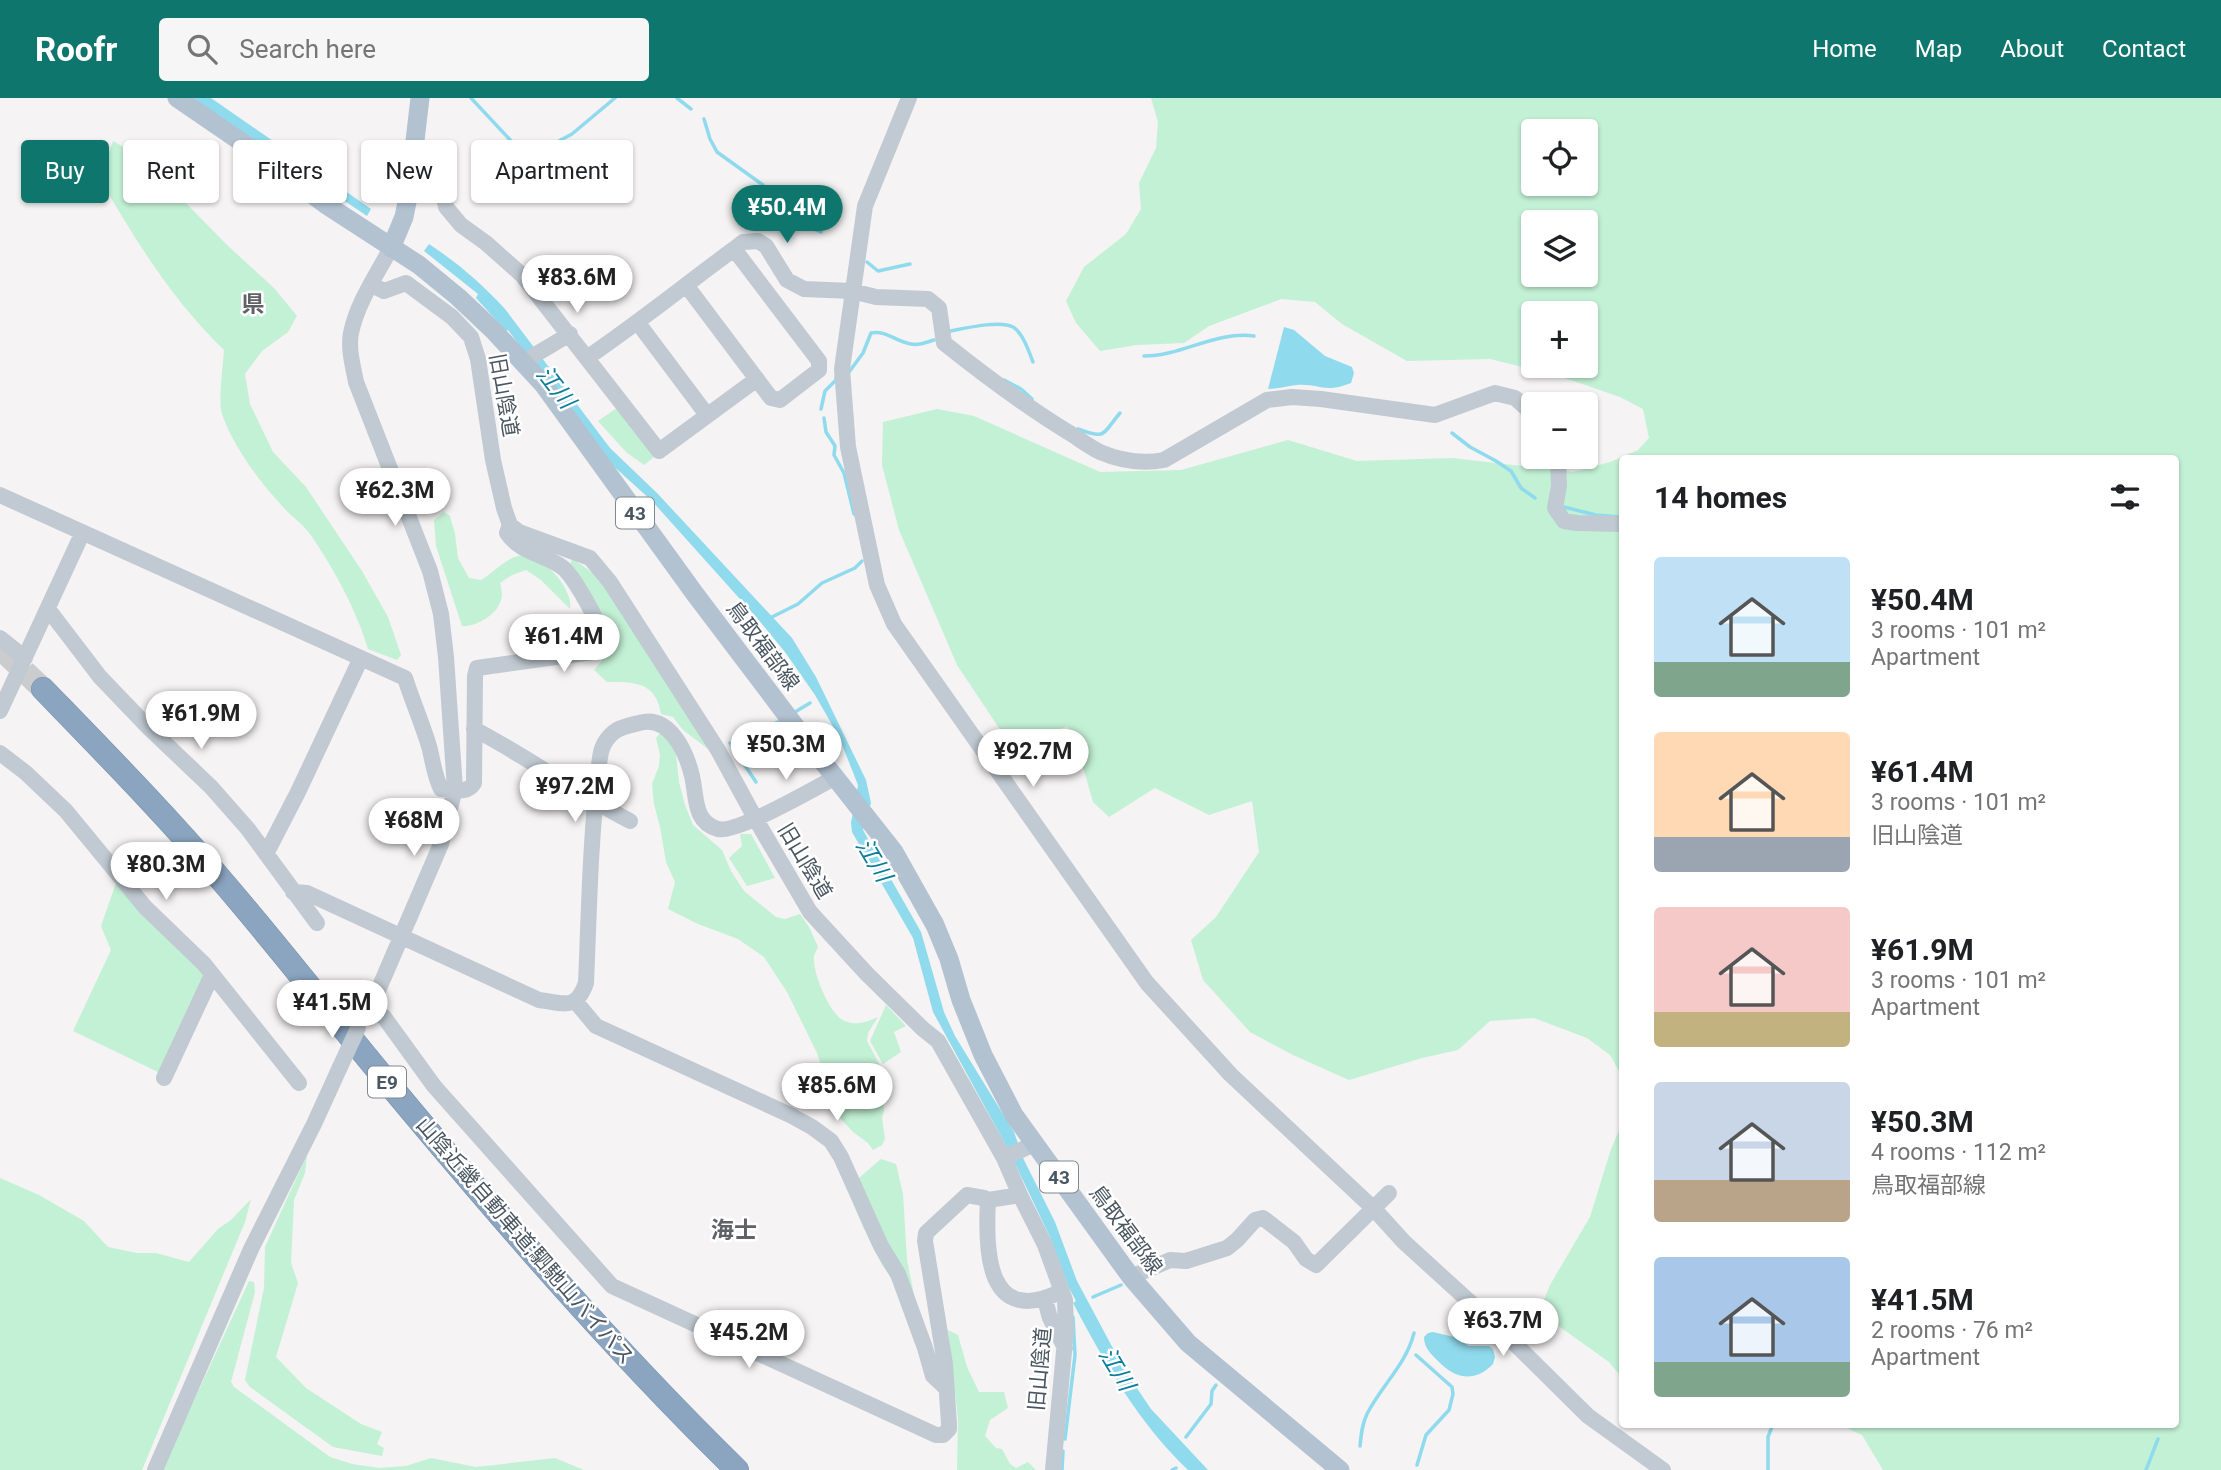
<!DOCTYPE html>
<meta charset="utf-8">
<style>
body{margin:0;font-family:Roboto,"Noto Sans JP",sans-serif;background:#f6f6f6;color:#202124;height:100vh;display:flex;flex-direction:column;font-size:26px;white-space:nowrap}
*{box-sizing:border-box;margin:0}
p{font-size:23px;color:#757577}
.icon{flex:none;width:38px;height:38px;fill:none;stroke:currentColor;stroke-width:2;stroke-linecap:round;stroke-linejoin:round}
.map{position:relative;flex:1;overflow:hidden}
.side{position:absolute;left:1619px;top:357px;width:560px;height:973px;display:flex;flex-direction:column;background:#fff;border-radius:7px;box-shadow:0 2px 5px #0004}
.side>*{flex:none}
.hud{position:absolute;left:21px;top:42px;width:665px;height:63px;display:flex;gap:14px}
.fabs{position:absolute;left:1521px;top:21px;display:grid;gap:14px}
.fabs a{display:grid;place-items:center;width:77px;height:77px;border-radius:7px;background:#fff;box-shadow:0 2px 5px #0004;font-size:35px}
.price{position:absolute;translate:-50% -60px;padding:0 16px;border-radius:24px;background:#fff;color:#222;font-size:23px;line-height:46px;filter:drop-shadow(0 2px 4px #0008)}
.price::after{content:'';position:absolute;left:50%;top:42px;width:21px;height:16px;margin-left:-10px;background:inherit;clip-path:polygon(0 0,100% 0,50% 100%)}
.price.current{background:#0f766e;color:#fff}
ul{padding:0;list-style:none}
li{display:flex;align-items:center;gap:21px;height:175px;padding:0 35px}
li span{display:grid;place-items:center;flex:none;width:196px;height:140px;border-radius:7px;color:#555}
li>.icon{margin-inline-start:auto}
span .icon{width:84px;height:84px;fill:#fffc;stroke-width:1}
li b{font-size:30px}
h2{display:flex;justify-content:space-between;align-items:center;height:84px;padding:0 35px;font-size:30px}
.pill{padding:0 24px;border-radius:7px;background:#fff;box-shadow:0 2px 5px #0004;font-size:24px;line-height:63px}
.pill.current{background:#0f766e;color:#fff}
header{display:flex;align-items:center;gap:42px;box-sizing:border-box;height:98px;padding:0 35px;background:#0f766e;color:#fff}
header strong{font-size:33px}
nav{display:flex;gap:38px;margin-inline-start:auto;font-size:24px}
.search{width:490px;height:63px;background:#f6f6f6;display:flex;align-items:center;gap:18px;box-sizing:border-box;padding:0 24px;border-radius:7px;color:#757577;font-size:26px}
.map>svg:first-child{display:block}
.green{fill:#c3f1d5;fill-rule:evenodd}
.water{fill:#90daee}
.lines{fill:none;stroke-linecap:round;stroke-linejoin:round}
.stream{stroke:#90daee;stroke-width:3.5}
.highway-tunnel{stroke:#caccce;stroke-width:23;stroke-dasharray:23 11;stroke-linecap:butt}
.highway-casing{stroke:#7690ad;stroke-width:24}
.minor{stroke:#c1cad2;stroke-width:16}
.major{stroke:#b3c2d1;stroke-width:19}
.highway{stroke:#8ba5c1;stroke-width:23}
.minor-bridge{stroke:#c1cad2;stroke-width:16}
.labels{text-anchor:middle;stroke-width:5;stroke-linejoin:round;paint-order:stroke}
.shield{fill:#fff;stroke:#808990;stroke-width:2}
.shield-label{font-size:19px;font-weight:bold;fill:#4a5661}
.street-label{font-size:21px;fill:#4a5661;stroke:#fff}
.neighbourhood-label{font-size:23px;font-weight:bold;fill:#5f6368;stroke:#fff}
.water-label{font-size:23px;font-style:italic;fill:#0c7c9b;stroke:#fff}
</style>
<header>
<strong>Roofr</strong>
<div class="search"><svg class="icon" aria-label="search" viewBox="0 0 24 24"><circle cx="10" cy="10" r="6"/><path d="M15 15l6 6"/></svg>Search here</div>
<nav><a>Home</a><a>Map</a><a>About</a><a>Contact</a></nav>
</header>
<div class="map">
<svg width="2221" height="1372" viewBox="0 0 2221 1372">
<rect width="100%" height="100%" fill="#f5f3f3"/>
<path class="green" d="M1151,0H2221V1372H1883L1862,1337L1840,1327L2175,1326V360H1622V988L1620,975L1610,957L1587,940L1534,920L1490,923L1458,952L1422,960L1349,982L1293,957L1250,934L1203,882L1191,842L1216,819L1259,754L1252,703L1209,717L1155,690L1109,719L1093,704L1077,648L1067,629L1020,641L999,630L957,567L899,432L882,367L883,324L937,311L974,318L1100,374L1181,372L1288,342L1357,363L1452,360L1573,374L1610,364L1638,352L1649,340L1643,311L1620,299L1556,277L1490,261L1407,263L1342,226L1315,204L1281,201L1209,228L1184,245L1137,247L1100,253L1076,225L1066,203L1084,169L1126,136L1141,111L1139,85L1156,50L1158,24ZM1533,33H1586V86H1533ZM1533,124H1586V177H1533ZM1533,215H1586V268H1533Z
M113,43L152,65L180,99L227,147L274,190L297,218L288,234L262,253L245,276L250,306L273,354L306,389L362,473L388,519L401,557L397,562L368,551C357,513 333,469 310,436C303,426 292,419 284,410C259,383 234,350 222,316C218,304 223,267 224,252C173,203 135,142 100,81Z
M617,310L654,359L644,367L626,354L598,323Z
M444,414L450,418L455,436L458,460L469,480L481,482C493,475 505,461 518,458C539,452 574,490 570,511L541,482L526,472L512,477L500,485C501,487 502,495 502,497C501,515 477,529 462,528L436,448L434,422Z
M572,460L601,481L702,638L708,651L683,632L673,619L661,616C656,583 633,584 607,584L594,572L611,552C609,519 589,493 570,467Z
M660,635L671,644L676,656L679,684L685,707L693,727L722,752L731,773L744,793L776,819L785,821L800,816L809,829L818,849C817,852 814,855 814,859C812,873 830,918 845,923C857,928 866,924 878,919L868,935L867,943L884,975L881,990L884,1012L882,1020L885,1041L882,1047L873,1052L868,1045L853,1034L839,1019L817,955L787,894L764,859L738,841L698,826L668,811L675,784L666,764L660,729L654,706L652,686L659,668L660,657L656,640Z
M740,736H751L775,780L747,788L729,760L742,748Z
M117,782L207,879L162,976L73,933L111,852L101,828Z
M886,907L906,928L894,934L901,954L883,966L870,943Z
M1622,1026V1280L1609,1264L1539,1214L1550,1187L1590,1119L1611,1051Z
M307,1057L305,1075L294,1102L291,1165L298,1185L276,1259L306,1290L361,1326L382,1334L377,1346L384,1350L382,1358L333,1349L250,1289L245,1282L264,1190L265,1149Z
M881,1061L896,1066L903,1096L907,1162L919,1221L882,1167L863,1129L853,1105V1085Z
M0,1080L39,1097L84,1123L108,1149L137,1155H156L189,1164L218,1131L231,1122L251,1101L245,1124L142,1372H0Z
M249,1183L254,1184L255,1194L231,1284L234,1289L330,1359L352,1366L379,1370L406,1368L431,1360L476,1369L555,1360L584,1372H162Z
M948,1232L958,1237L967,1269L979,1294H1004L1008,1310L990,1322L985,1338L996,1350L1002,1351L1010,1366L1016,1370L1028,1364L1036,1372H957L958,1321Z"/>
<path class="water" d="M192,0H211L371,111L367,118Z
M429,146C458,165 482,186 505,211L610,350L657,395L792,540L816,579L866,682L871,705L863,732L921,834L944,914L955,938L1014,1034L1024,1062L1055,1124L1077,1183L1124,1271L1151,1311L1208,1372H1188C1137,1323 1106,1267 1073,1205L1076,1203L1069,1190L1050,1139L1009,1053L933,914L913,840L852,734L851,725L858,687L839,639L815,597L785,554L757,520L652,403L599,355L508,232L506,233L476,200L478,196L424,153Z
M1284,229L1294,232L1325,258L1352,269L1354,275L1351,285C1323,296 1320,285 1296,287C1287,288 1278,291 1268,291Z
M1433,1234L1454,1239L1469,1248H1489L1493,1251L1495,1259L1493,1266C1475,1285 1455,1281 1438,1263C1431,1256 1424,1250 1424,1239L1428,1235Z"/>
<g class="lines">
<path class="stream" d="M471,0L527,60L572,36L615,0
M677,0L691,11
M704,21L710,41L717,54L763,87L779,117L787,123L805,127L821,134
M867,164L878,173L910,166
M951,233C966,230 1000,222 1013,229C1023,235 1029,254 1033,264
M1144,258C1182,258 1215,233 1254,238
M849,274L863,255L871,235C887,232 896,244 911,246C919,248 927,244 934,242
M1004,282L1021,291L1032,301
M821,311L825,293L836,282V279
M824,320L826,334L835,348L834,357L844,375L854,416
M1078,331C1107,342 1102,336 1120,315
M1452,335L1470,349L1496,363L1511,373L1521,390L1535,400
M1564,409L1596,417L1620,419
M770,520L798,506L822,485L855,470L862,463
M795,614L810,605
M756,684L730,645L778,624
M1093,1199L1121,1187
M1416,1257L1452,1289L1453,1296L1449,1312L1426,1337L1417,1367
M1186,1339L1211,1306L1212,1293L1216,1287
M1065,1341L1075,1257L1073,1219
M1360,1348C1361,1337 1362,1326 1367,1316C1381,1288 1406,1267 1414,1235
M1062,1372L1063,1353
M1172,1372L1176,1370
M1768,1372V1339L1773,1326
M2146,1372L2158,1341"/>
<path class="highway-tunnel" d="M0,550L43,591"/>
<defs>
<path id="highway" d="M43,591C104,654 166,717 223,784C278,848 330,915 384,980C496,1115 611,1249 737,1372"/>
</defs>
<use href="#highway" class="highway-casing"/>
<path class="minor" d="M909,0L865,108L842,271L848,349L877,487L894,526L1147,885L1231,977L1374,1111L1404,1144L1506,1237L1588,1318L1663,1372
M415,46L433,63L440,82L446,109L461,127L486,145L522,177L659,353L757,281
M734,151L743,144L758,143L766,148L787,182L804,191L852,193L876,199L928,201L939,210L944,245C984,277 1024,307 1068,334C1078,340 1089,349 1100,354C1121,363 1142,366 1164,362L1267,302L1292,299L1321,301L1435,317L1495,295L1515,300L1533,316
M372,187L384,193L406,185L452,219L471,239L478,261L493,362L504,410L510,427L519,434L590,460L610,484L718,652L755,720L810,814L867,876L923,931L938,943L1004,1060L1020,1097L1045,1147L1065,1202L1066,1232L1053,1372
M638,225L707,317
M588,259C638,225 685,187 734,151L819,263V272L780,302L771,300L686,187
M523,264L570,236
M1558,359L1559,388L1555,410L1564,423L1577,425L1622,426
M0,397L405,580C412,602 422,625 429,648C433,663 434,677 441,691C453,691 467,697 474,685L475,578L477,570L592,554L599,550C600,547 602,543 602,540C601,526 573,477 562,469C544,456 520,455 507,435L509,429
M48,511L100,579L148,629L211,689L248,731L317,825
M0,540L25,560
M0,613L82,436
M474,631C528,659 576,695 630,723
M0,655L26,675L66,713L145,809L204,866L299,985
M266,756L298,694L361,560
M293,794L307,795L539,902C565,905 576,913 586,885C589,816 590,746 598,677C600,660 599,646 614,634C620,629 631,627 639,625C669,616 686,653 692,678C697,699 693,724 718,731C735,736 816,690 834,680
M575,903L596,928L790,1017L812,1029L831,1043L841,1059L881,1148L898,1176L925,1250L933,1278L947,1291
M368,912L384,919L434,988L612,1188L936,1337H943L949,1331V1326L945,1266L925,1143L926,1135L967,1097L984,1100L988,1102L1020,1097
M364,919L377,895L441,746L455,691L446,559L441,516L430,473L356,284C353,268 348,251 351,235C357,205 377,176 391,150
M164,980L212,877
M1004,1060L1034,1046
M988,1102C985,1155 987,1230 1062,1193
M1131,1179L1170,1162L1186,1163L1227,1150L1237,1142L1255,1122L1263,1120L1294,1144L1306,1161L1316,1167L1389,1095
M1045,1202L1050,1220L1065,1250
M155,1372L251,1151L314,1026L340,969"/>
<path class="major" d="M177,0L253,52L325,106L419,167L458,199L493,232L543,286L695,496L801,636L894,754L935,827L949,861L961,902L983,957L1014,1017L1131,1179L1188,1245L1340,1372
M391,150L404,119L409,94L420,0"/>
<use href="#highway" class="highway"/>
<path class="minor-bridge" d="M340,969L358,930"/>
</g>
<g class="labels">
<g class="shield">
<rect x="616" y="399.5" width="38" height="31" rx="5"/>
<rect x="368" y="968.5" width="38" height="31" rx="5"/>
<rect x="1040" y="1063.5" width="38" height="31" rx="5"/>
</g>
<g class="shield-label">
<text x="635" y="422">43</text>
<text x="387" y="991">E9</text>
<text x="1059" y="1086">43</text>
</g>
<g class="street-label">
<text transform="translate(504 297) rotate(80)" y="7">旧山陰道</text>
<text transform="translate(763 548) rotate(53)" y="7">鳥取福部線</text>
<text transform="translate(805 763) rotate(59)" y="7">旧山陰道</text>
<text transform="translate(1126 1132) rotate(53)" y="7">鳥取福部線</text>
<text transform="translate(525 1143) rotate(49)" y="7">山陰近畿自動車道;駟馳山バイパス</text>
<text transform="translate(1040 1271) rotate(-85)" y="7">旧山陰道</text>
</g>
<g class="neighbourhood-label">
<text x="253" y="214">県</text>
<text x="734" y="1140">海士</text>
</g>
<g class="water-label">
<text transform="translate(556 289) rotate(52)" y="8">江川</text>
<text transform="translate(874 762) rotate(59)" y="8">江川</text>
<text transform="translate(1117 1271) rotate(59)" y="8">江川</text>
</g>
</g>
</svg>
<div class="fabs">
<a><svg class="icon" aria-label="locate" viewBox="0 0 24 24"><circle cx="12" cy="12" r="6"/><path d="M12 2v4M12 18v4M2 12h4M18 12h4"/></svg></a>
<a><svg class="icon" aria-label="layers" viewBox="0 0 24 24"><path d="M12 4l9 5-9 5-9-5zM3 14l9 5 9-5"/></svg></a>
<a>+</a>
<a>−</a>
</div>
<b class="price current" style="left:787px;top:147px">¥50.4M</b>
<b class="price" style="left:577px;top:217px">¥83.6M</b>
<b class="price" style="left:395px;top:430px">¥62.3M</b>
<b class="price" style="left:564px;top:576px">¥61.4M</b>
<b class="price" style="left:201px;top:653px">¥61.9M</b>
<b class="price" style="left:786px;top:684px">¥50.3M</b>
<b class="price" style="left:1033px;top:691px">¥92.7M</b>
<b class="price" style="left:575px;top:726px">¥97.2M</b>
<b class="price" style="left:414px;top:760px">¥68M</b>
<b class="price" style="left:166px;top:804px">¥80.3M</b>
<b class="price" style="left:332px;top:942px">¥41.5M</b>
<b class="price" style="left:837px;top:1025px">¥85.6M</b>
<b class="price" style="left:1503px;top:1260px">¥63.7M</b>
<b class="price" style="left:749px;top:1272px">¥45.2M</b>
<div class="hud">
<a class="pill current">Buy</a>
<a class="pill">Rent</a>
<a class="pill">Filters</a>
<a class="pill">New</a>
<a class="pill">Apartment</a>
</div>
<section class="side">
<h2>14 homes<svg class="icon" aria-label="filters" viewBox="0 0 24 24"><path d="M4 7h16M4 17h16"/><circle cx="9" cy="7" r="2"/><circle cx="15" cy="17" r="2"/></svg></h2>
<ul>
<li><span style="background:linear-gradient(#bfe0f5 75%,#7fa58c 0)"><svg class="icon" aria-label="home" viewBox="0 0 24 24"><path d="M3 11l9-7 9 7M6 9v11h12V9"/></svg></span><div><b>¥50.4M</b><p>3 rooms · 101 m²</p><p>Apartment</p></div></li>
<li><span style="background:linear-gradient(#ffd9b3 75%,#9aa5b1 0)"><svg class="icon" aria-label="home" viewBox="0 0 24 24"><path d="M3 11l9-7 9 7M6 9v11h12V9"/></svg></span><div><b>¥61.4M</b><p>3 rooms · 101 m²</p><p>旧山陰道</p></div></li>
<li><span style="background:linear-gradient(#f6c9c9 75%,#c2b280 0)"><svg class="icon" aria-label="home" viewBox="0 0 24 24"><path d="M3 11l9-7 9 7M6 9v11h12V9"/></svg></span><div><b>¥61.9M</b><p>3 rooms · 101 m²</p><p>Apartment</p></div></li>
<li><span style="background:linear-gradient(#c9d6e8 70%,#b9a48a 0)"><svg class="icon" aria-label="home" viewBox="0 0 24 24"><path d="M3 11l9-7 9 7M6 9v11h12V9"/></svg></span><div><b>¥50.3M</b><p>4 rooms · 112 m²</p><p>鳥取福部線</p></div></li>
<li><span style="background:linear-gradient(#a9c7e8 75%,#7fa58c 0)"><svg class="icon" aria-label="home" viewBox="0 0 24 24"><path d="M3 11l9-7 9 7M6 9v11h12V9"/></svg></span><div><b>¥41.5M</b><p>2 rooms · 76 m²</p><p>Apartment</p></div></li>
</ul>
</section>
</div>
